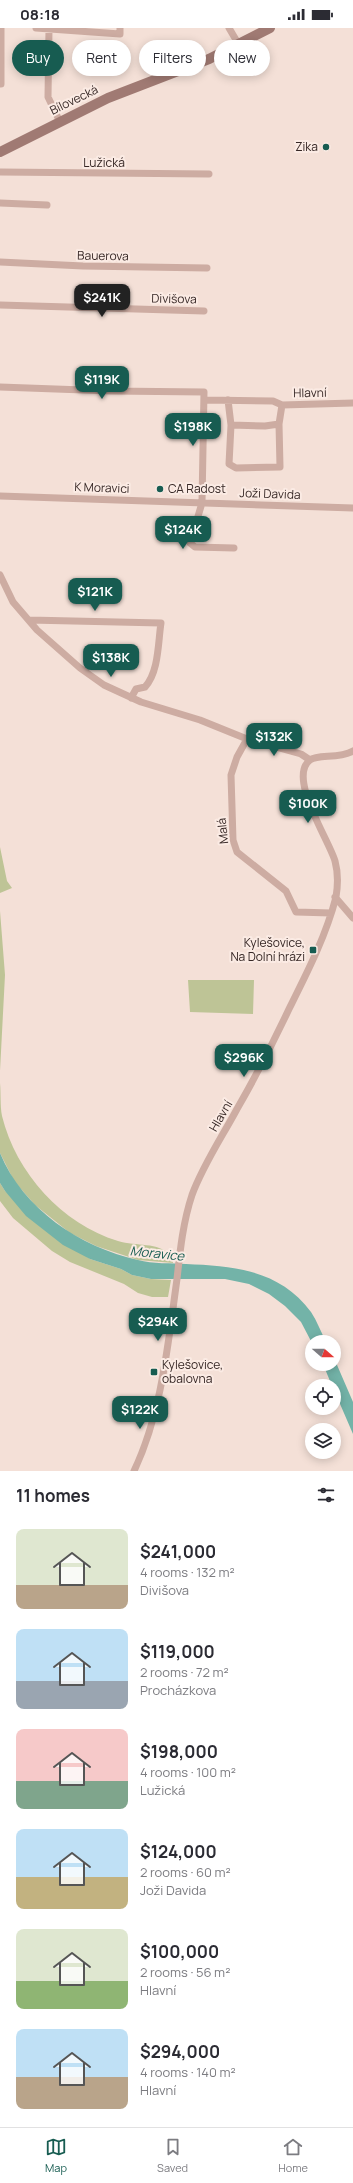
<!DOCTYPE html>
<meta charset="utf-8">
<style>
body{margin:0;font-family:Manrope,sans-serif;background:#f2f2f3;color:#2b2b33;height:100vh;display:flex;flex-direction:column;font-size:15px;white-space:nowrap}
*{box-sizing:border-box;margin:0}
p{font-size:13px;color:#7c7c81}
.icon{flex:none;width:22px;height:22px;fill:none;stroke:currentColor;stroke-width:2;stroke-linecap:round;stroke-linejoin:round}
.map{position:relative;height:1443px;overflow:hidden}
.drawer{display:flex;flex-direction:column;background:#fff;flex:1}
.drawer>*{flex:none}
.hud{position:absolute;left:12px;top:12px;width:329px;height:36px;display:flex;gap:8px}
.needle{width:26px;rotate:110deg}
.controls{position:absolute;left:305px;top:1307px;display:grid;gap:8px}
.controls a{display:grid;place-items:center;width:36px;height:36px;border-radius:50%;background:#fff;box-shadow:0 2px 10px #0003;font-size:20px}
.price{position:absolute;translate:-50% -34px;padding:0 9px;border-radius:8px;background:#175c51;color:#fff;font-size:13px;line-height:26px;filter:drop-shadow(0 1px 2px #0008)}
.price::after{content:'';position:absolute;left:50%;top:24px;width:12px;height:9px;margin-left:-6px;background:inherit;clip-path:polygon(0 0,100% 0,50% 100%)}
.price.on{background:#222;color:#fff}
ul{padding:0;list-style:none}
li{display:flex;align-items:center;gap:12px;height:100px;padding:0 16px}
li span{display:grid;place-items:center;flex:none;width:112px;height:80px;border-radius:8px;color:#555}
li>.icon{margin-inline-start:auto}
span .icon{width:48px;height:48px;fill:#fffc;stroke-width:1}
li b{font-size:17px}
h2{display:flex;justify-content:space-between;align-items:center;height:48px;padding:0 16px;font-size:17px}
.pill{padding:0 14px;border-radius:18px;background:#fff;box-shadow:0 2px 10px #0003;font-size:14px;line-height:36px}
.pill.on{background:#175c51;color:#fff}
.status{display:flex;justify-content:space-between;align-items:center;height:28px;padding:0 20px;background:#fff;direction:ltr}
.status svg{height:11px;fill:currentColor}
.tabs{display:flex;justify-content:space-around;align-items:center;height:56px;border-top:1px solid #e1e1e2;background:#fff;font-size:11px;color:#7c7c81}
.tabs a{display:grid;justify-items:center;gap:2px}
.tabs .on{color:#175c51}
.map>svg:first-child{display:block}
.green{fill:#bec496}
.water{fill:#73b3a8}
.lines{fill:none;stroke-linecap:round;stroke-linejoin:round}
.minor{stroke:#cdaca2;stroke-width:7}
.secondary{stroke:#a07a73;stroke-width:10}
.poi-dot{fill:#175c51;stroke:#fbebe4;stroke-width:1.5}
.labels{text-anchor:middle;stroke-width:4;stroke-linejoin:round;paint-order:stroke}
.street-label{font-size:12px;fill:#362725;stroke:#fbebe4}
.poi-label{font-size:12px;fill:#362725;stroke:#fbebe4;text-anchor:end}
.water-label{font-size:13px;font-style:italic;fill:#175c51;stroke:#fbebe4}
</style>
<div class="status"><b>08:18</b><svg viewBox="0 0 49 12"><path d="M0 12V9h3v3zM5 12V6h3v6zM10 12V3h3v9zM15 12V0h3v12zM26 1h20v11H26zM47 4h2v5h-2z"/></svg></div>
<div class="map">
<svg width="353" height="1443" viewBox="0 0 353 1443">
<rect width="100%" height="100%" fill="#f4e0d7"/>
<path class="green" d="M0,819L7,853L12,860L0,865Z
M0,883L5,947L0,1043Z
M188,952H254L253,986L190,984Z
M0,1055C1,1065 0,1078 2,1088C16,1145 62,1196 118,1213C137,1219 157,1213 172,1228L173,1235L138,1232L96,1218L70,1205L35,1177L14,1153L0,1125Z
M0,1155L5,1163L90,1231L121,1241L132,1247L151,1251L171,1252L168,1269H152L138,1265L124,1256L70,1234L52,1223L13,1190L0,1173Z"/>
<path class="water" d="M0,1125C23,1181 80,1219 138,1232C153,1236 171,1235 186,1236C234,1238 280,1242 311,1284C317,1293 321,1304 326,1314L312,1315L301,1294L285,1278L269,1266L249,1256L225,1251H151L132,1247L121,1241L90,1231L63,1217L26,1188L5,1163L0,1155Z
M334,1330L353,1374V1406L334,1362V1358H332L323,1336H334Z"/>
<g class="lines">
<path class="minor" d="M1,0V56
M36,0L120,6V0
M229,0L239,17
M49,1L48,69L60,94
M0,144L209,146
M0,175L47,177
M0,234L83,238L207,240
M0,277L204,283
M0,359L111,363L204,364L202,475L190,515L195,519L234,520
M204,372L273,373L282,377
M228,372L231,397L265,398L279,396
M231,397L229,436L236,440L280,439L279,396L282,377L353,375
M0,468L353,480
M0,547L13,574L37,602L80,640L104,657L141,674L200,692L247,711L301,726L310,732
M29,592L161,595C158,614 159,644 145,659L136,661L131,670
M247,711L237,729L231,747L233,812L237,824L286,863L296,884L331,885
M335,869L353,890
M134,1443C162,1384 168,1315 177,1251C180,1223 183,1194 192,1167C203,1137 222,1109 237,1081C256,1048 273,1015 289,981C307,945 326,908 336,869C338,857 338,844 335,833C329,812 287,749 310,732C318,726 339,731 353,723"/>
<path class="secondary" d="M0,124L108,70L209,31L270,0"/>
</g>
<g class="poi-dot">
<circle cx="326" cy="119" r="4"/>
<circle cx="160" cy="461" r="4"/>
<rect x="309" y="918" width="8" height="8" rx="2"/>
<rect x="150" y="1340" width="8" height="8" rx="2"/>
</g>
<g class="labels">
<g class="street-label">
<text transform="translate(74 72) rotate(-26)" y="4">Bílovecká</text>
<text x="104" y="139">Lužická</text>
<text transform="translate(103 228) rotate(1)" y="4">Bauerova</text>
<text transform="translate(174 271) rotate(1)" y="4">Divišova</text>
<text transform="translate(310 365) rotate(-1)" y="4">Hlavní</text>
<text transform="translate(102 460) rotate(2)" y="4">K Moravici</text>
<text transform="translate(270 466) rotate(2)" y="4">Joži Davida</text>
<text transform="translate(223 803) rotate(-96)" y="4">Malá</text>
<text transform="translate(221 1088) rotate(-60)" y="4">Hlavní</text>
</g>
<g class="poi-label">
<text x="318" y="123">Zika</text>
<text x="168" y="465" text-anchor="start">CA Radost</text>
<text x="305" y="919">Kylešovice,<tspan x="305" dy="14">Na Dolní hrázi</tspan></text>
<text x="162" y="1341" text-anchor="start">Kylešovice,<tspan x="162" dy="14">obalovna</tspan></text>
</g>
<g class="water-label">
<text transform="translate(157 1225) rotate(6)" y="5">Moravice</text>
</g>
</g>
</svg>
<div class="controls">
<a><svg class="needle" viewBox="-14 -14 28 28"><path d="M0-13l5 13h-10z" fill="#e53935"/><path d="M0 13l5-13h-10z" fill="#7c7c81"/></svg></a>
<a><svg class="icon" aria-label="locate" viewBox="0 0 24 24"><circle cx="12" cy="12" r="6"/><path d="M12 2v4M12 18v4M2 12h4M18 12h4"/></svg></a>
<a><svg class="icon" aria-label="layers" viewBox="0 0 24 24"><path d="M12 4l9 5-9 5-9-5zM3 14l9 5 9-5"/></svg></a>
</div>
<b class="price on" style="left:102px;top:290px">$241K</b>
<b class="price" style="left:102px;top:372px">$119K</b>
<b class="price" style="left:193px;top:419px">$198K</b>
<b class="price" style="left:183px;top:522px">$124K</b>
<b class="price" style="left:95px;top:584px">$121K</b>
<b class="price" style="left:111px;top:650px">$138K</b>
<b class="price" style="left:274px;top:729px">$132K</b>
<b class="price" style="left:308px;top:796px">$100K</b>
<b class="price" style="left:244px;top:1050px">$296K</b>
<b class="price" style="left:158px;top:1314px">$294K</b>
<b class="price" style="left:140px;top:1402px">$122K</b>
<div class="hud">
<a class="pill on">Buy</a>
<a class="pill">Rent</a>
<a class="pill">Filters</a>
<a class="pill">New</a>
</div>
</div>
<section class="drawer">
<h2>11 homes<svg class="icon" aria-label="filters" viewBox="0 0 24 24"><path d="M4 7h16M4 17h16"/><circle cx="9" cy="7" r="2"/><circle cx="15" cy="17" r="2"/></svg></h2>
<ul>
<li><span style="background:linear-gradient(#dfe7d0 70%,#b9a48a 0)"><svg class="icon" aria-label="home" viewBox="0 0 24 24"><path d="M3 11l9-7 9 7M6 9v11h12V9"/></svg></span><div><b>$241,000</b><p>4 rooms · 132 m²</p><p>Divišova</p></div></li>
<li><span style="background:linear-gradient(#bfe0f5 65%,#9aa5b1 0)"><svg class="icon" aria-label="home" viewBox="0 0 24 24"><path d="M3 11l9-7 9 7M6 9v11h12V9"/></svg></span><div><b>$119,000</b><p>2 rooms · 72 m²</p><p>Procházkova</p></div></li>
<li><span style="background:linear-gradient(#f6c9c9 65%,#7fa58c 0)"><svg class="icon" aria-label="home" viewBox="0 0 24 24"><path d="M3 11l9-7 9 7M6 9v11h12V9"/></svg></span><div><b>$198,000</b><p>4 rooms · 100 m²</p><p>Lužická</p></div></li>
<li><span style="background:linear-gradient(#bfe0f5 60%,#c2b280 0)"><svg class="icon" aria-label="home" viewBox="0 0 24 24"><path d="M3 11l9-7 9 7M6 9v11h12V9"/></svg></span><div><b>$124,000</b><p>2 rooms · 60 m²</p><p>Joži Davida</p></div></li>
<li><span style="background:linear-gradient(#dfe7d0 65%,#8fb573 0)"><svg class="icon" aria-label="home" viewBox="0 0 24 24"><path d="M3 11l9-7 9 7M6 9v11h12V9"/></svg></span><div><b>$100,000</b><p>2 rooms · 56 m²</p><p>Hlavní</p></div></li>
<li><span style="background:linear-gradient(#bfe0f5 60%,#b9a48a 0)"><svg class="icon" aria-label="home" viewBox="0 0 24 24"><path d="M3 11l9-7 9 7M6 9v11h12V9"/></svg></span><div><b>$294,000</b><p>4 rooms · 140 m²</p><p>Hlavní</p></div></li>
</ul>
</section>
<nav class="tabs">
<a class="on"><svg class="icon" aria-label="map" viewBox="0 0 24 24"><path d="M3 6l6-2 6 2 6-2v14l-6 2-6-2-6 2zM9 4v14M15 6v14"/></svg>Map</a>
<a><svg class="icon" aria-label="saved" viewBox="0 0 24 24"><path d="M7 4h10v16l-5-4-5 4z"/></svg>Saved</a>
<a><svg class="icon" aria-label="home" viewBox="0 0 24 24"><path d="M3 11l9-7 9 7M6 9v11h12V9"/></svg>Home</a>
</nav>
